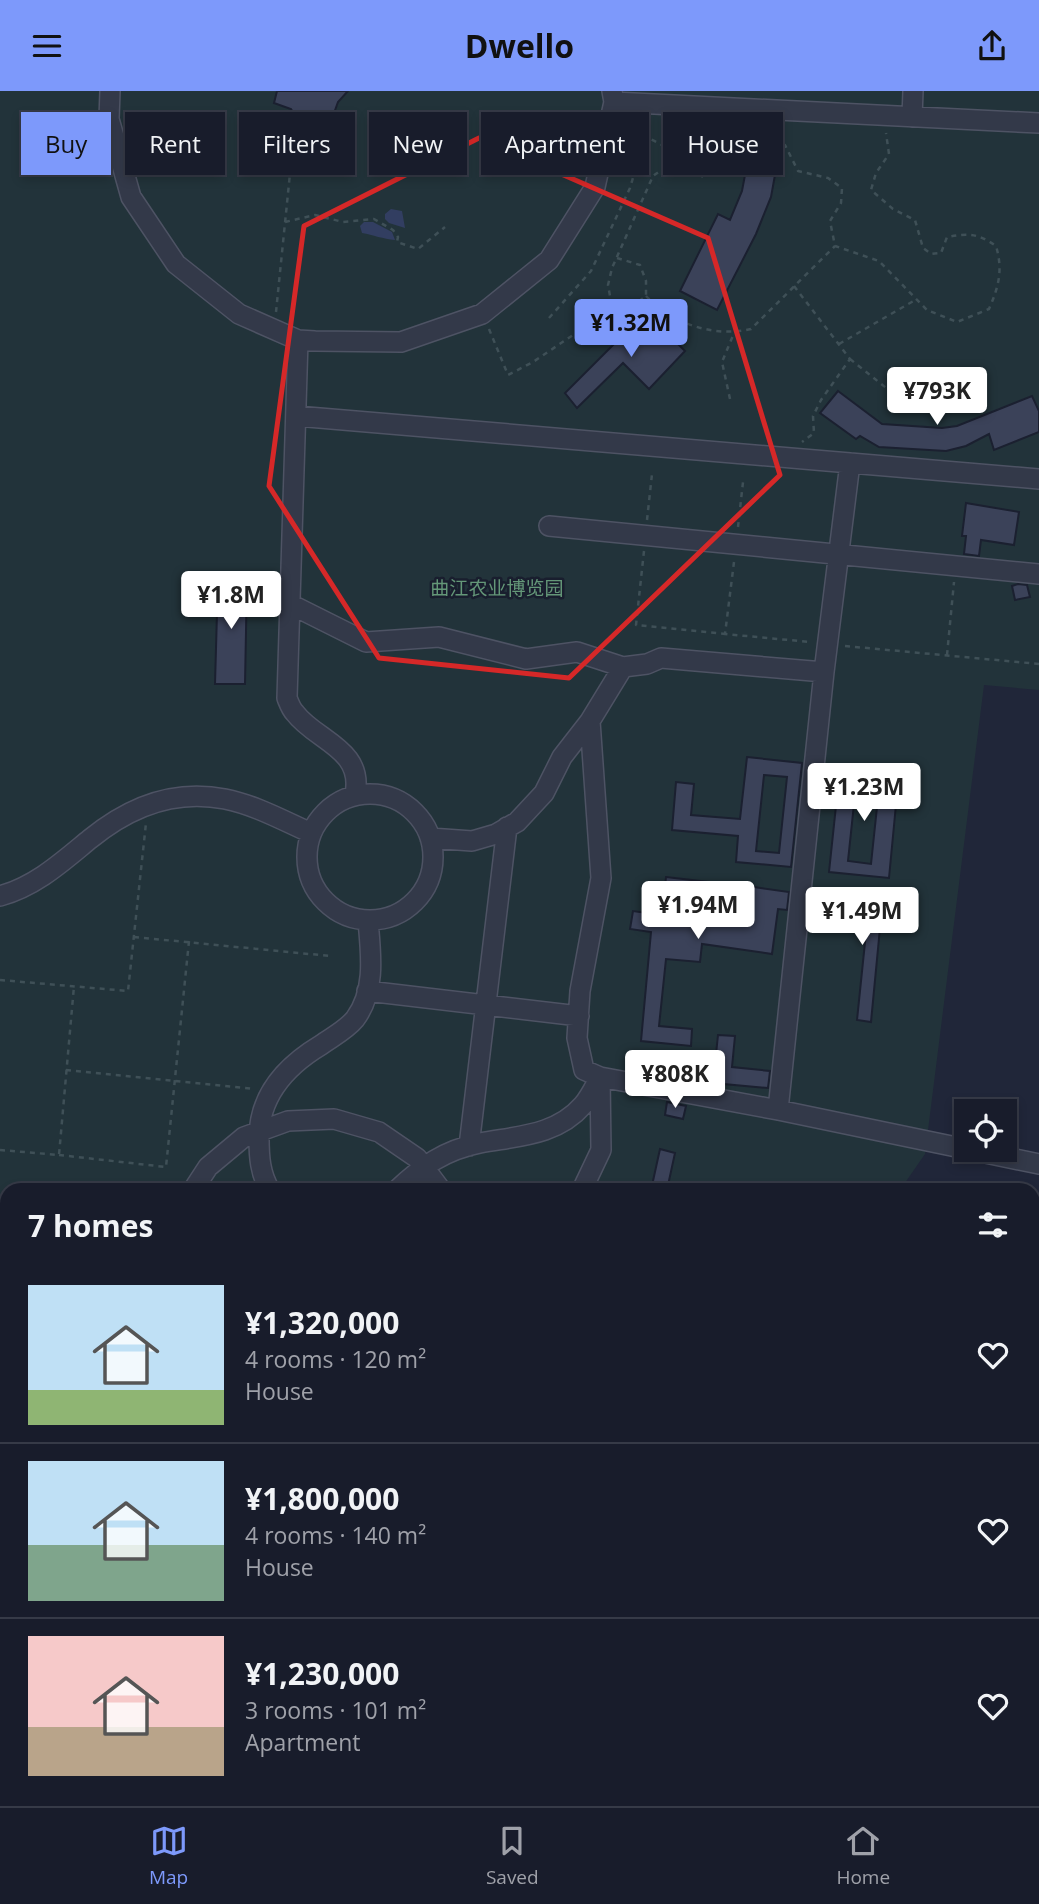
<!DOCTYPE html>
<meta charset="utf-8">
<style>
body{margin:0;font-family:"Open Sans","Noto Sans SC",sans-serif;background:#252937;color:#f1f3f6;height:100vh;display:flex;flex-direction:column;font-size:26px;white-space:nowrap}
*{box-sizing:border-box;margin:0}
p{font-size:23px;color:#9fa1a9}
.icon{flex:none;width:38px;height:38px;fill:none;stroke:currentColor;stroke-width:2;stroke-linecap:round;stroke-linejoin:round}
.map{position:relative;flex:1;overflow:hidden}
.panel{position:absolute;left:0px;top:1092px;width:1040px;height:623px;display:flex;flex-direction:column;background:#181c2b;border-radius:21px 21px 0 0;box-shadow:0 4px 10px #0003,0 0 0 2px #363a47}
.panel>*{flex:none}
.guide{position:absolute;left:21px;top:21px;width:998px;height:63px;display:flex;gap:14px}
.buttons{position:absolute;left:954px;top:1008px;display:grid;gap:14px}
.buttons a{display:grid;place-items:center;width:63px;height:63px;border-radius:0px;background:#181c2b;box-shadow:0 4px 10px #0003,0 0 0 2px #363a47;font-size:35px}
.price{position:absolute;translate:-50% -60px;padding:0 16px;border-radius:7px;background:#fff;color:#222;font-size:23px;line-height:46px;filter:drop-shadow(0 2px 4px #0008)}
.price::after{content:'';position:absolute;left:50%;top:42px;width:21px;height:16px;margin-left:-10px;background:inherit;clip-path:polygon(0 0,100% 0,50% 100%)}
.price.selected{background:#7d99fb;color:#111}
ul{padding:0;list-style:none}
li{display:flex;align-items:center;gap:21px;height:175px;padding:0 28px}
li+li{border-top:2px solid #363a47}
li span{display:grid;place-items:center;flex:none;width:196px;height:140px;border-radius:0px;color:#555}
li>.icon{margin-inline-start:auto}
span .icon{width:84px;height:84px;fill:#fffc;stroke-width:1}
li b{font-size:30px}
h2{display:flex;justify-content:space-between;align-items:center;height:84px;padding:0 28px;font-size:30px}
.pill{padding:0 24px;border-radius:0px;background:#181c2b;box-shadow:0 4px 10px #0003,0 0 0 2px #363a47;font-size:24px;line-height:63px}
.pill.selected{background:#7d99fb;color:#111}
header{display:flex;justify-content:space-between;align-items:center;height:91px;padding:0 28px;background:#7d99fb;color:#111;font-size:32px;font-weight:700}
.tab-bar{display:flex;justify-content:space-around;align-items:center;height:98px;border-top:2px solid #363a47;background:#181c2b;font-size:19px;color:#9fa1a9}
.tab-bar a{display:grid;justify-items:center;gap:4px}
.tab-bar .selected{color:#7d99fb}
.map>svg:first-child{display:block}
.green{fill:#22333a}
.water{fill:#323e61}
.building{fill:#3b4259;stroke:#1b2030;stroke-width:2;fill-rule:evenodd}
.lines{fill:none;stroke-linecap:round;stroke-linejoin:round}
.minor-casing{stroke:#4e5364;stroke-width:22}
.path{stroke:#3f5057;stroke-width:2.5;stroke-dasharray:5 5;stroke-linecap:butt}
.minor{stroke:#333949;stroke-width:19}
.marked{fill:none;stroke:#d62828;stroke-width:5;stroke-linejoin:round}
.labels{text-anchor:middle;stroke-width:5;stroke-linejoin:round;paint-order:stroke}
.park-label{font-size:19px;fill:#649778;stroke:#191e2e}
</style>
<header><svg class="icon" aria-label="menu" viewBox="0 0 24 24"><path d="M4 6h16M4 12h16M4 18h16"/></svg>Dwello<svg class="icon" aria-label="share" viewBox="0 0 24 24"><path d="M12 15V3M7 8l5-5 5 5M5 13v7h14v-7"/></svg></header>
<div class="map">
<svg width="1039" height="1715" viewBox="0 0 1039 1715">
<rect width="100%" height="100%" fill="#202639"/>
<path class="green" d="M0,0H1039V599L984,594L925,1063L900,1099H7V1608L0,1607Z"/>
<path class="water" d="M391,118L402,120L405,137L389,132L385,128V123Z
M364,131H373L392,141L395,149C383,148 373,144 362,142L360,135Z"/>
<path class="building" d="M277,0H348L338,11L328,39L343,75L321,84L309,52L312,51L291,18L274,12Z
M748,68L777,73L771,106L756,143L717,219L680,200L718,123L730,129L742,100Z
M646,221L685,260L649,298L623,272L577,317L565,302Z
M838,300L882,333L942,337L957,335L1032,305L1039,320V341L994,359L989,343L966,355L946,360L879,356L860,345L856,348L820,322Z
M966,412L1019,421L1014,454L981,449L979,465L964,463L966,445H962Z
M218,486L247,487L245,593H215Z
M1018,493L1027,494L1030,506L1015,509L1012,495Z
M747,666L802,672L791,776L736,771L738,745L672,739L676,691L694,693L691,724L740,728ZM764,684L787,686L779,762L756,760Z
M840,677L899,682L889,787L829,781ZM856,694L879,697L871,773L848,770Z
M666,786L708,791L704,829L742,834L747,795L789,801L787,819L778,818L772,863L702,853L700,871L666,868L659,935L692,938L691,955L641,950L651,841L630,838L633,820L662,824Z
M826,810L882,816L871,931L857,929L867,832L825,828Z
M718,944L735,945L732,976L770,980L768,997L713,992Z
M667,1011L686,1015L683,1028L665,1024Z
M660,1058L675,1062L667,1099H651Z"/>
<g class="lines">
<defs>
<path id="minor" d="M110,0L109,28L131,106L176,173L239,223L298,249L315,250L401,251L482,223L549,169L595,96L614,11L612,0
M614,11L1039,32
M912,26L913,0
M298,249L287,607C289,612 291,618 295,622C316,650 364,658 355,703
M296,325L850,372L824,581L778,1019
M850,372L1039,388
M549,435L1039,483
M290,513L366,551L439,546L526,568L577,561L623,576L590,630L601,787L580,900L577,947L584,979L600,986L601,1059L582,1099
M623,576L647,573L661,567L824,581
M307 766a63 63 0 1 1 126 0a63 63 0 1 1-126 0Z
M430,747L472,750L496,743L517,731L544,702L562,666L590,630
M0,805C36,795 62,771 90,748C129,716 175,698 225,708C255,714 284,730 311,742
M367,900L579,925
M469,1055L507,736
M971,1059L1039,1073
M193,1099L208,1076L244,1046L288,1030L334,1028L379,1041L417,1067L441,1099
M270,1099C260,1083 259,1065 259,1047C259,1004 286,975 321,954C332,946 346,939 355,928C376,900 371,863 368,830
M397,1099C422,1075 445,1059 480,1052C517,1045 556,1045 583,1014C590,1006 595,995 600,986L778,1019L966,1058
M0,1121L7,1116
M0,1537L7,1539
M1032,1667L1039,1668"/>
</defs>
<use href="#minor" class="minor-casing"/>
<path class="path" d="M625,35L664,55L703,86
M285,131L315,124L343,131L374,128L393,139L398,146L397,151L418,158L445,136
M617,167L640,174L646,190V205L635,213L618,216
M794,195L850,268L821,309L813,325L814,342L802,351
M646,205C672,232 713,247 751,238L835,155
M276,221L295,33
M549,227L591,180L630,97L640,63L638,43
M489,238L508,284L533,271L573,244L589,248L618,216L610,205L608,194L612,177L653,85L700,51L785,54L798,80L828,87L842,97L841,112L830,130L835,155L879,170L927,219L957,231L989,218C999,195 1003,179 996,155C977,142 969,142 947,146L941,162L931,163L923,157L915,129L893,118L871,99L876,82L889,63L886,42
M839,253L917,208
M850,268L920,324
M730,308L722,271L734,242
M647,429L652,383
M738,436L743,391
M644,460L636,534L725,543
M734,471L725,543L810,551
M845,555L1039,573
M947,564L954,491
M134,846L330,865
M0,889L128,900L146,732
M66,979L255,998
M0,1059L59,1064L74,895
M59,1064L166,1076L189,850
M0,1284L7,1280
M0,1338H7
M0,1397L7,1398
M0,1500L7,1482"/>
<use href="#minor" class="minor"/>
</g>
<path class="marked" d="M479,47L708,147L780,384L569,587L379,567L269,395L304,135Z"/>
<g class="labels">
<g class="park-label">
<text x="497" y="504">曲江农业博览园</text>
</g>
</g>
</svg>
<div class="buttons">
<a><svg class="icon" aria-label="locate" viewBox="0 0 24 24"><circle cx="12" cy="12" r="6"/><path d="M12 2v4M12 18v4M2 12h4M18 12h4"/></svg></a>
</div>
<b class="price selected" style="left:631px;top:268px">¥1.32M</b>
<b class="price" style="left:937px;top:336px">¥793K</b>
<b class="price" style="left:231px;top:540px">¥1.8M</b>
<b class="price" style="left:864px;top:732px">¥1.23M</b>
<b class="price" style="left:698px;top:850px">¥1.94M</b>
<b class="price" style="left:862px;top:856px">¥1.49M</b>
<b class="price" style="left:675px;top:1019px">¥808K</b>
<div class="guide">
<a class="pill selected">Buy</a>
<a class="pill">Rent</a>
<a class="pill">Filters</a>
<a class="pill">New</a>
<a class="pill">Apartment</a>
<a class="pill">House</a>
</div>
<section class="panel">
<h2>7 homes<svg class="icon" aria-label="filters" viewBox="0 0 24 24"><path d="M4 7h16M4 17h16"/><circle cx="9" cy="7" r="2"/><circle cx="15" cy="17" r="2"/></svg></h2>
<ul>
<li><span style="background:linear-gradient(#bfe0f5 75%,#8fb573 0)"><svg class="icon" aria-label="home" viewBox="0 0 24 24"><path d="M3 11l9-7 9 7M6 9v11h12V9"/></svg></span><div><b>¥1,320,000</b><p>4 rooms · 120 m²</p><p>House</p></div><svg class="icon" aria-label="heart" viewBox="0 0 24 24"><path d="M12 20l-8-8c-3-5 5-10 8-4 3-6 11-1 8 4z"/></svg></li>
<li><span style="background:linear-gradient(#bfe0f5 60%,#7fa58c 0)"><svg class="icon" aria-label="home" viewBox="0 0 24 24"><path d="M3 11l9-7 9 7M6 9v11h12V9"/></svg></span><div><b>¥1,800,000</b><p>4 rooms · 140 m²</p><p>House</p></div><svg class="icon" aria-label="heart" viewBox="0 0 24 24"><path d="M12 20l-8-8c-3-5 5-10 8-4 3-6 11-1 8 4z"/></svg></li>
<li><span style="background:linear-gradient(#f6c9c9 65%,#b9a48a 0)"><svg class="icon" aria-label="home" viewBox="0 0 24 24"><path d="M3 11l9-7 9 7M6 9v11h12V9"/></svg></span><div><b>¥1,230,000</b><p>3 rooms · 101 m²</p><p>Apartment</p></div><svg class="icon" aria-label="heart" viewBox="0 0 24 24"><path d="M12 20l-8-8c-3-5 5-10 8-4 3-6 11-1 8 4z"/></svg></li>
</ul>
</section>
</div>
<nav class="tab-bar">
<a class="selected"><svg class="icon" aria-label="map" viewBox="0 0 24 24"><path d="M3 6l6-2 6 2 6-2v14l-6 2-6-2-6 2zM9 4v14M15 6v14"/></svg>Map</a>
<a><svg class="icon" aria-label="saved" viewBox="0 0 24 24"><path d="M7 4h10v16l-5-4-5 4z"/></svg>Saved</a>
<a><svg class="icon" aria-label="home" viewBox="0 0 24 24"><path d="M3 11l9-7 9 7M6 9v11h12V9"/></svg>Home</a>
</nav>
